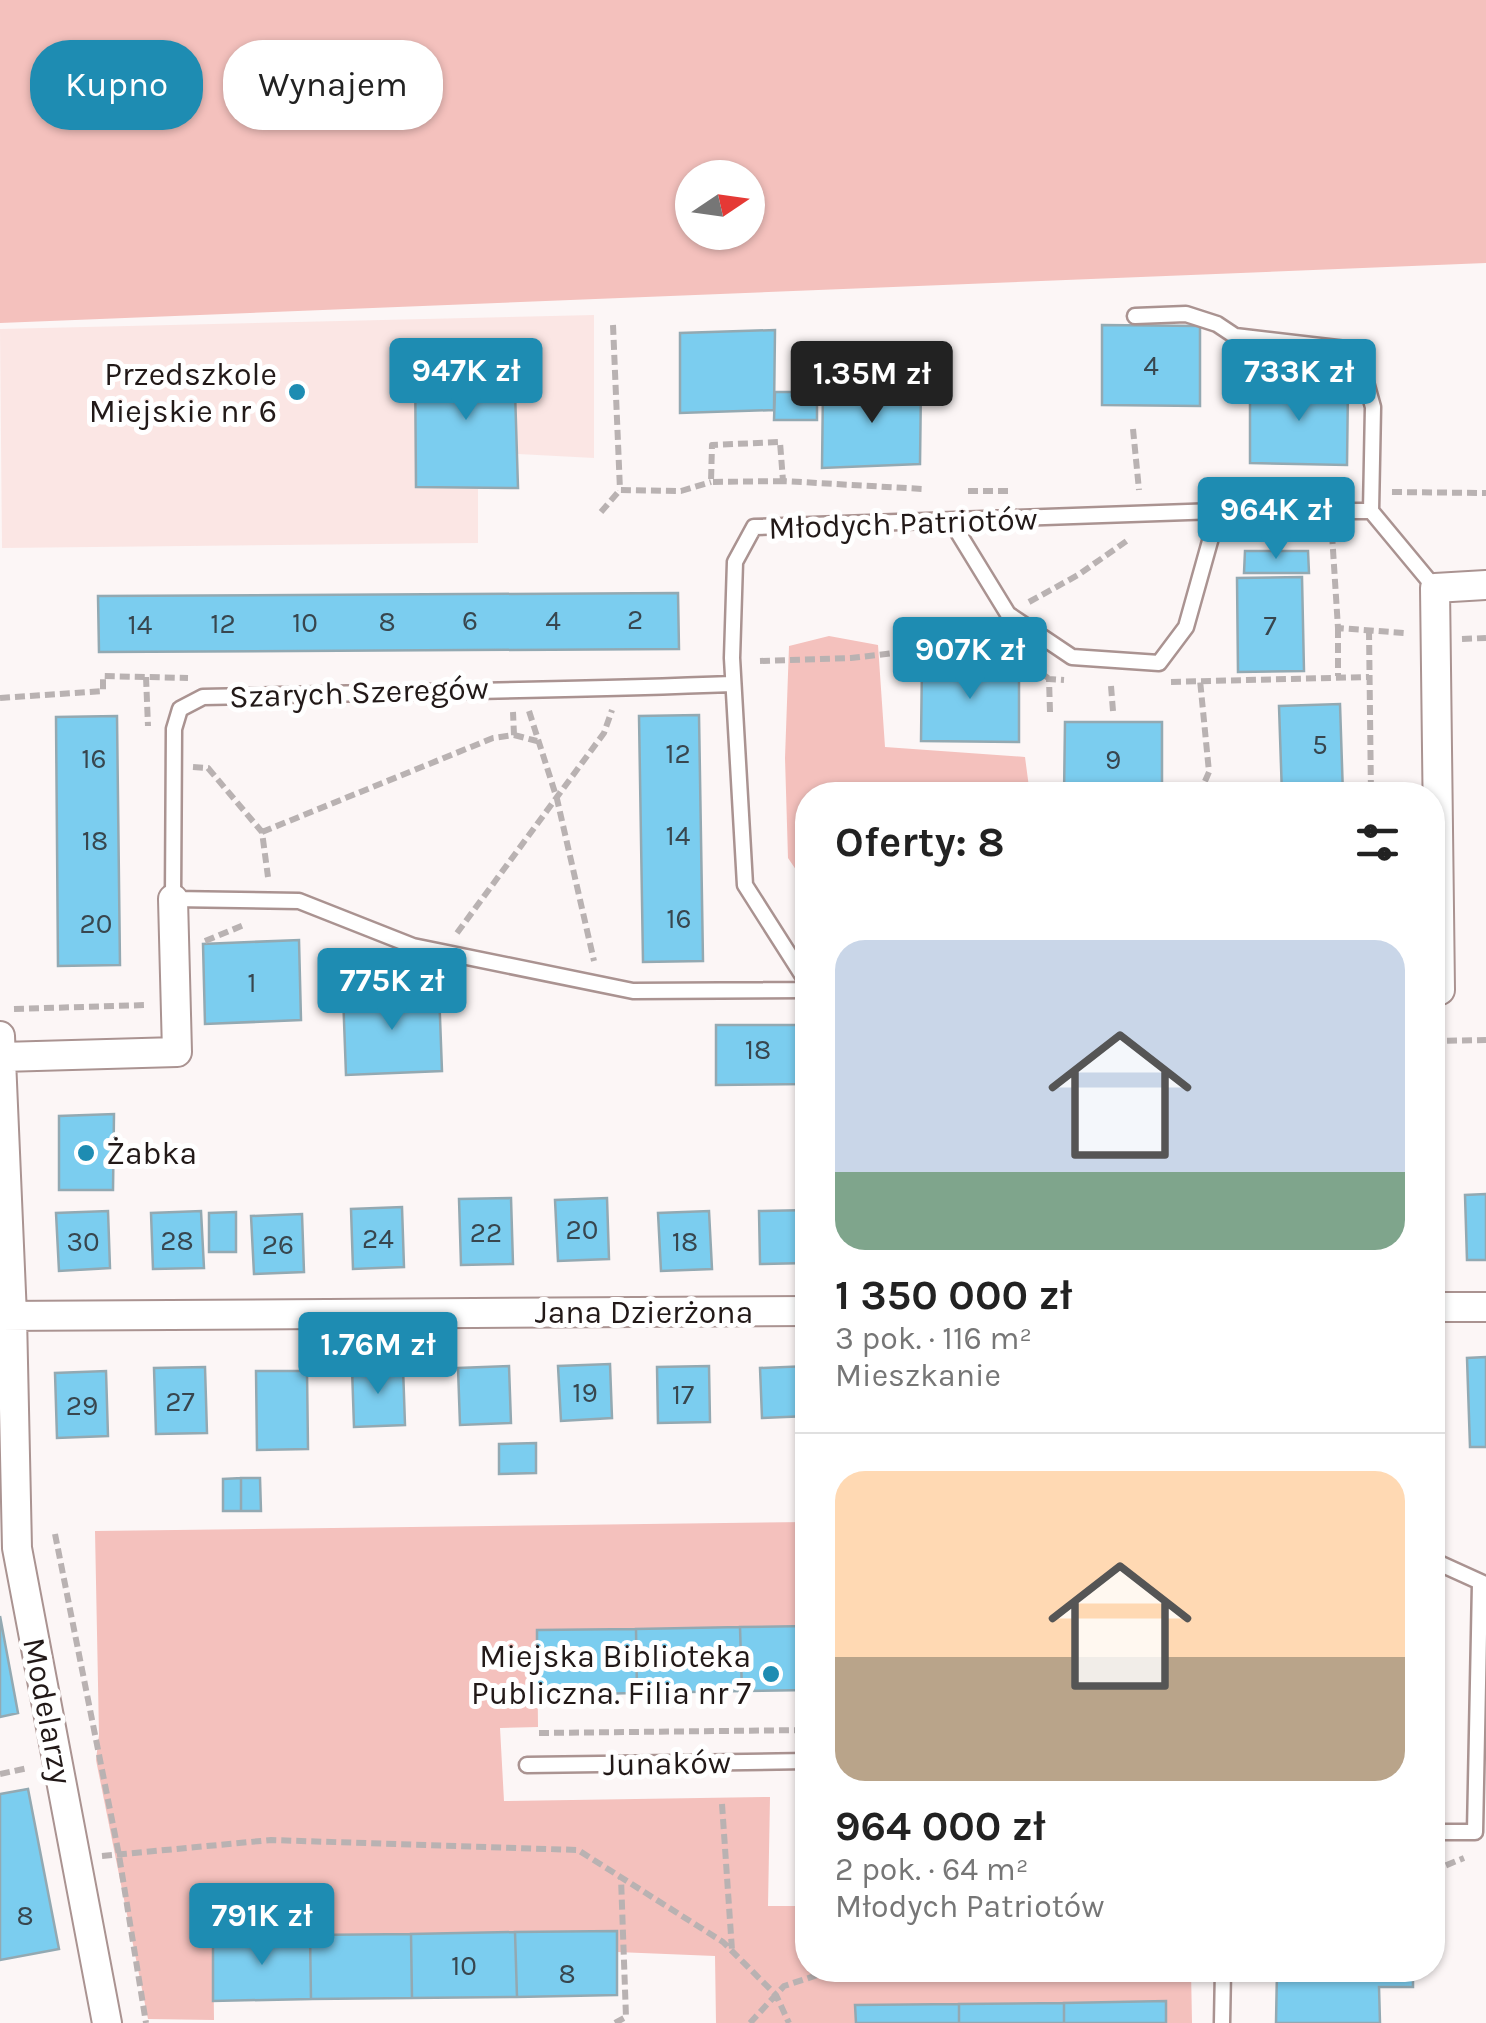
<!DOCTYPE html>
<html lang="pl">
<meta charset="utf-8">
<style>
body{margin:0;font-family:Karla,sans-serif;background:#f2f2f2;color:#222;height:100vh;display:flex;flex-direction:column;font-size:38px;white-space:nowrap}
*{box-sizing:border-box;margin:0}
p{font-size:32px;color:#767676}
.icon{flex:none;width:55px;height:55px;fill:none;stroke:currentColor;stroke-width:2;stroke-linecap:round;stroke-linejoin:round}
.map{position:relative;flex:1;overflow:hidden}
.panel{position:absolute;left:795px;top:782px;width:650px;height:1200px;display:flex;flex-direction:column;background:#fff;border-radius:40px;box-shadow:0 2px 8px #0004}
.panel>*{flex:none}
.banner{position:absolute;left:30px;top:40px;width:615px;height:90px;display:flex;gap:20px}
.needle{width:65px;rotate:77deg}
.fabs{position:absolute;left:675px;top:160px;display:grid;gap:20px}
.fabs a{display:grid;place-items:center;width:90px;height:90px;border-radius:50%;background:#fff;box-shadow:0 2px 8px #0004;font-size:50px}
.price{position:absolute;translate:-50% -85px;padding:0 22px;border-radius:10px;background:#1e8cb2;color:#fff;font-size:32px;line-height:65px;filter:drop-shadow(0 2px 5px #0008)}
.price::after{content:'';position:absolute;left:50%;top:60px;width:30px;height:22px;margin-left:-15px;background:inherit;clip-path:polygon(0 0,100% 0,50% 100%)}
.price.on{background:#222;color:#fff}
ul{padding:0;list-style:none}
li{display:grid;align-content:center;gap:20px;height:530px;padding:0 40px}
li+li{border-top:2px solid #e0e0e0}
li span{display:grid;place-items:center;height:310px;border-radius:30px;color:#555}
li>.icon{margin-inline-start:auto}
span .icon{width:180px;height:180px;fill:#fffc;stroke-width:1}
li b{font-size:42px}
h2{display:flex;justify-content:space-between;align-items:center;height:120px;padding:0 40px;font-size:42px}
.tag{padding:0 35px;border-radius:40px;background:#fff;box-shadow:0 2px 8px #0004;font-size:35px;line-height:90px}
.tag.on{background:#1e8cb2;color:#fff}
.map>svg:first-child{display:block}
.built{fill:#fbe6e4}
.green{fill:#f4c1bd;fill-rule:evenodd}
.building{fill:#7bcdef;stroke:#93a9b2;stroke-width:2.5}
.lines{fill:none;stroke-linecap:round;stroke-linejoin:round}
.service-casing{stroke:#aa9391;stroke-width:19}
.minor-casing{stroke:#aa9391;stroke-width:32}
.path{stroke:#b9b2b2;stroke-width:6;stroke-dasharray:10 5;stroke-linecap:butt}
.service{stroke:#fff;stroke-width:14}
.minor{stroke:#fff;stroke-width:28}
.poi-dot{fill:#1e8cb2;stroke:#fff;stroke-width:4}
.labels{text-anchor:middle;stroke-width:10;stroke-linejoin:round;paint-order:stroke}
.number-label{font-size:28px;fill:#38464e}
.poi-label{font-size:32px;fill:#221918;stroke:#fff;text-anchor:end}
.street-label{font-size:32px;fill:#221918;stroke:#fff}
</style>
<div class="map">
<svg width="1486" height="2023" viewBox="0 0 1486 2023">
<rect width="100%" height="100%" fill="#fcf6f6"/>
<path class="built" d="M594,315V458L518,454V488L478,489V543L2,548L0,329Z"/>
<path class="green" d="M0,0H1486V263L0,323ZM692,178H748V232H692Z
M829,636L878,645L885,747L1025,757L1030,795H808L807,886L788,858L785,758L789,646Z
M807,1522V1626L537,1630L538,1727L500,1728L504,1801L770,1797L768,1906H807L808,1970H1191L1192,2023H1166L1165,2001L856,2005V2023H716L715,1956L617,1952L616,1931L213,1936L214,2020L148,2019L96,1760L99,1735L95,1531Z"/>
<path class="building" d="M1102,325L1200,326V406L1102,405Z
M775,330L774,410L680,413V333Z
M415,357L514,359L518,488L416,487Z
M1250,383L1348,385L1347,465L1250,463Z
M921,384L920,464L822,468L823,388Z
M775,392H817V420H774Z
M1245,551H1308L1309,573H1244Z
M1302,577L1304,671L1238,672L1237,578Z
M678,593L679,649L99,652L98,596Z
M922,661L1019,662V742L921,741Z
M1340,704L1343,795H1282L1279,706Z
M699,715L703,961L643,962L639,716Z
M117,716L120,965L58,966L56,717Z
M1065,722H1162V795H1064Z
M299,940L301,1020L205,1024L203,944Z
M439,991L442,1071L346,1075L343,994Z
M716,1025H808V1084L716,1085Z
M114,1114L113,1190H59V1116Z
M1486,1194V1260H1467L1465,1195Z
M511,1198L513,1264L461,1265L459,1199Z
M607,1198L609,1259L558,1261L555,1200Z
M402,1207L404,1267L353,1269L351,1209Z
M808,1210V1263L760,1264L759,1211Z
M108,1211L110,1268L59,1271L56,1213Z
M201,1211L204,1268L153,1269L151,1213Z
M709,1211L712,1269L661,1271L658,1213Z
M236,1212V1252H209V1213Z
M302,1214L304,1272L254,1274L251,1216Z
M1486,1357V1447H1470L1467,1358Z
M610,1364L612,1418L561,1421L558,1366Z
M509,1366L511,1423L460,1425L458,1368Z
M709,1366L710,1422L658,1423L657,1367Z
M808,1366V1416L762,1418L760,1368Z
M205,1367L207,1433L156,1434L154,1368Z
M403,1367L405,1425L354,1427L352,1368Z
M106,1371L108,1436L57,1438L55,1373Z
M256,1371H307L308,1449L257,1450Z
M536,1443V1473L499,1474V1444Z
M241,1478V1511H223V1479Z
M241,1478H260L261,1511H241Z
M0,1616L18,1713L0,1717Z
M808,1626V1690L742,1691L740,1627Z
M740,1627L742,1691L637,1693L636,1629Z
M636,1629L637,1693L537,1695V1630Z
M28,1789L59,1949L0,1960V1794Z
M617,1931V1995L517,1997L515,1932Z
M515,1932L517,1997L412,1998L411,1934Z
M411,1934L412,1998L311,1999L310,1935Z
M310,1935L311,1999L213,2001V1936Z
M1277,1970H1413V1987H1379L1380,2023H1276Z
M1166,2001V2023H1064V2003Z
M1064,2003V2023H959V2004Z
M959,2004V2023H856L855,2005Z"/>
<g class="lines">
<defs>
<path id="service" d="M1135,316L1186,314L1217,324L1235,336L1346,349L1364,375L1373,407L1371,511
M951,521L1008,614L1072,657L1159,663L1186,627L1212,534L1245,512
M732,684C556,691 379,692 203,697L180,709L174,729L173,899L299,901L413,946L633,991L808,990
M808,984L745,885L732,658L735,562L754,527L1217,511H1371L1435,588
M1432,1560L1485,1584
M527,1765L808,1761
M1432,1832H1475L1480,1584
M1222,2023L1223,1970"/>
<path id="minor" d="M1440,990L1435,588L1486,585
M0,1036L12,1316L17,1548L107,2023
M2,1057L177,1052L173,899
M1432,1307H1486
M0,1316L808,1311"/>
</defs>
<use href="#service" class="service-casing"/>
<use href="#minor" class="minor-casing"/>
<path class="path" d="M613,325L620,490
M1133,429L1139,490
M783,481L711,482L712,445L780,442L783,481L923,489
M968,491H1011
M1392,492L1486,493
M601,512L620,490L681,491L711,482
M1332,534L1338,628L1405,633
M1029,602L1078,575L1128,540
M1338,628V676
M1369,630L1371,795
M1462,639L1486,638
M972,657V644L1016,653L1048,678
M760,661L851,658L972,644L989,627
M146,677L148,726
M1171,682L1369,677
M1111,686L1113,711
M0,698L103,691V676L188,678
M529,711L557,799L594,961
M1050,712L1049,679L1064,680
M514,735L537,741
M193,767L208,768L262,832L268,877
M1199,795L1209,772L1200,680
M262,832L493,738L514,735L513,712
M457,933L604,733L612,710
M205,941L244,925
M14,1009L147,1005
M1432,1041L1486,1040
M55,1534L119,1855L146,2023
M539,1733L808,1730
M0,1774L28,1768
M722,1804L732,1950
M102,1856L271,1840L578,1850L723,1942L776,1995L789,2023
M1432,1871L1464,1858
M615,2023L626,2017L621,1878
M750,2023L784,1986L833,1970"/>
<use href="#service" class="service"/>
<use href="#minor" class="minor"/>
</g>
<g class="poi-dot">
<circle cx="297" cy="392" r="10"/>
<circle cx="86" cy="1153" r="10"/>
<circle cx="771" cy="1674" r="10"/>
</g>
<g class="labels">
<g class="number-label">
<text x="1151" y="375">4</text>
<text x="635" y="629">2</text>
<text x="470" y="630">6</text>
<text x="553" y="630">4</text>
<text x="387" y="631">8</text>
<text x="305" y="632">10</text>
<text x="223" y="633">12</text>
<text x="140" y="634">14</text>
<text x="1270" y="635">7</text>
<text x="1320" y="754">5</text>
<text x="678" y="763">12</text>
<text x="94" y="768">16</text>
<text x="1113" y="769">9</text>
<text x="678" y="845">14</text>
<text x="95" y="850">18</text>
<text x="679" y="928">16</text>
<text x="96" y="933">20</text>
<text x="252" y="992">1</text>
<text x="758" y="1059">18</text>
<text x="582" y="1239">20</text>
<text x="486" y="1242">22</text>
<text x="378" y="1248">24</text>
<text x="177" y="1250">28</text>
<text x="83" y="1251">30</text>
<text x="685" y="1251">18</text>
<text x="278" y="1254">26</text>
<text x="585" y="1402">19</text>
<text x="683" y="1404">17</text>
<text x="180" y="1411">27</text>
<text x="82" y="1415">29</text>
<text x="25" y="1925">8</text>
<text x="464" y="1975">10</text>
<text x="567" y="1983">8</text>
</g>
<g class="poi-label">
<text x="277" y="385">Przedszkole<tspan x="277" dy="37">Miejskie nr 6</tspan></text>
<text x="106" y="1164" text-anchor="start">Żabka</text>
<text x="751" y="1667">Miejska Biblioteka<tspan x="751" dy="37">Publiczna. Filia nr 7</tspan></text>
</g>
<g class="street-label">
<text transform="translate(903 523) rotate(-2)" y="11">Młodych Patriotów</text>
<text transform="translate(359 692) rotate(-2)" y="11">Szarych Szeregów</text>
<text x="644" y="1323">Jana Dzierżona</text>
<text transform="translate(48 1711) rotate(79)" y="11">Modelarzy</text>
<text transform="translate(667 1763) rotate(-1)" y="11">Junaków</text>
</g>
</g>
</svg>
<div class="fabs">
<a><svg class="needle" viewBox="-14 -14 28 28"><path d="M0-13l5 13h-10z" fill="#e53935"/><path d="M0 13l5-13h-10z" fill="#767676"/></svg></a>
</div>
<b class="price" style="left:466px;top:423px">947K zł</b>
<b class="price" style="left:1299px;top:424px">733K zł</b>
<b class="price on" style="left:872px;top:426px">1.35M zł</b>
<b class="price" style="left:1276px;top:562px">964K zł</b>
<b class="price" style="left:970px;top:702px">907K zł</b>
<b class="price" style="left:392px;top:1033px">775K zł</b>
<b class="price" style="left:378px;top:1397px">1.76M zł</b>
<b class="price" style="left:262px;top:1968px">791K zł</b>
<div class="banner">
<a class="tag on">Kupno</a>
<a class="tag">Wynajem</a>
</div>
<section class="panel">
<h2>Oferty: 8<svg class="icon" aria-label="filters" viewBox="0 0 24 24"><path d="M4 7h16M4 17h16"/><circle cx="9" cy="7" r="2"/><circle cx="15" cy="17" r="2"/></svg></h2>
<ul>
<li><span style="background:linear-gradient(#c9d6e8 75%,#7fa58c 0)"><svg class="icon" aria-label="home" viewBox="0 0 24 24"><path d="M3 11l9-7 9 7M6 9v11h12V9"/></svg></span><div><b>1 350 000 zł</b><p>3 pok. · 116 m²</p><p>Mieszkanie</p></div></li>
<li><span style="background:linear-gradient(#ffd9b3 60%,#b9a48a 0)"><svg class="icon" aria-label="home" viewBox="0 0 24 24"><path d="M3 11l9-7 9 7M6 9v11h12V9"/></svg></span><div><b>964 000 zł</b><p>2 pok. · 64 m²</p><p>Młodych Patriotów</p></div></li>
</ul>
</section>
</div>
